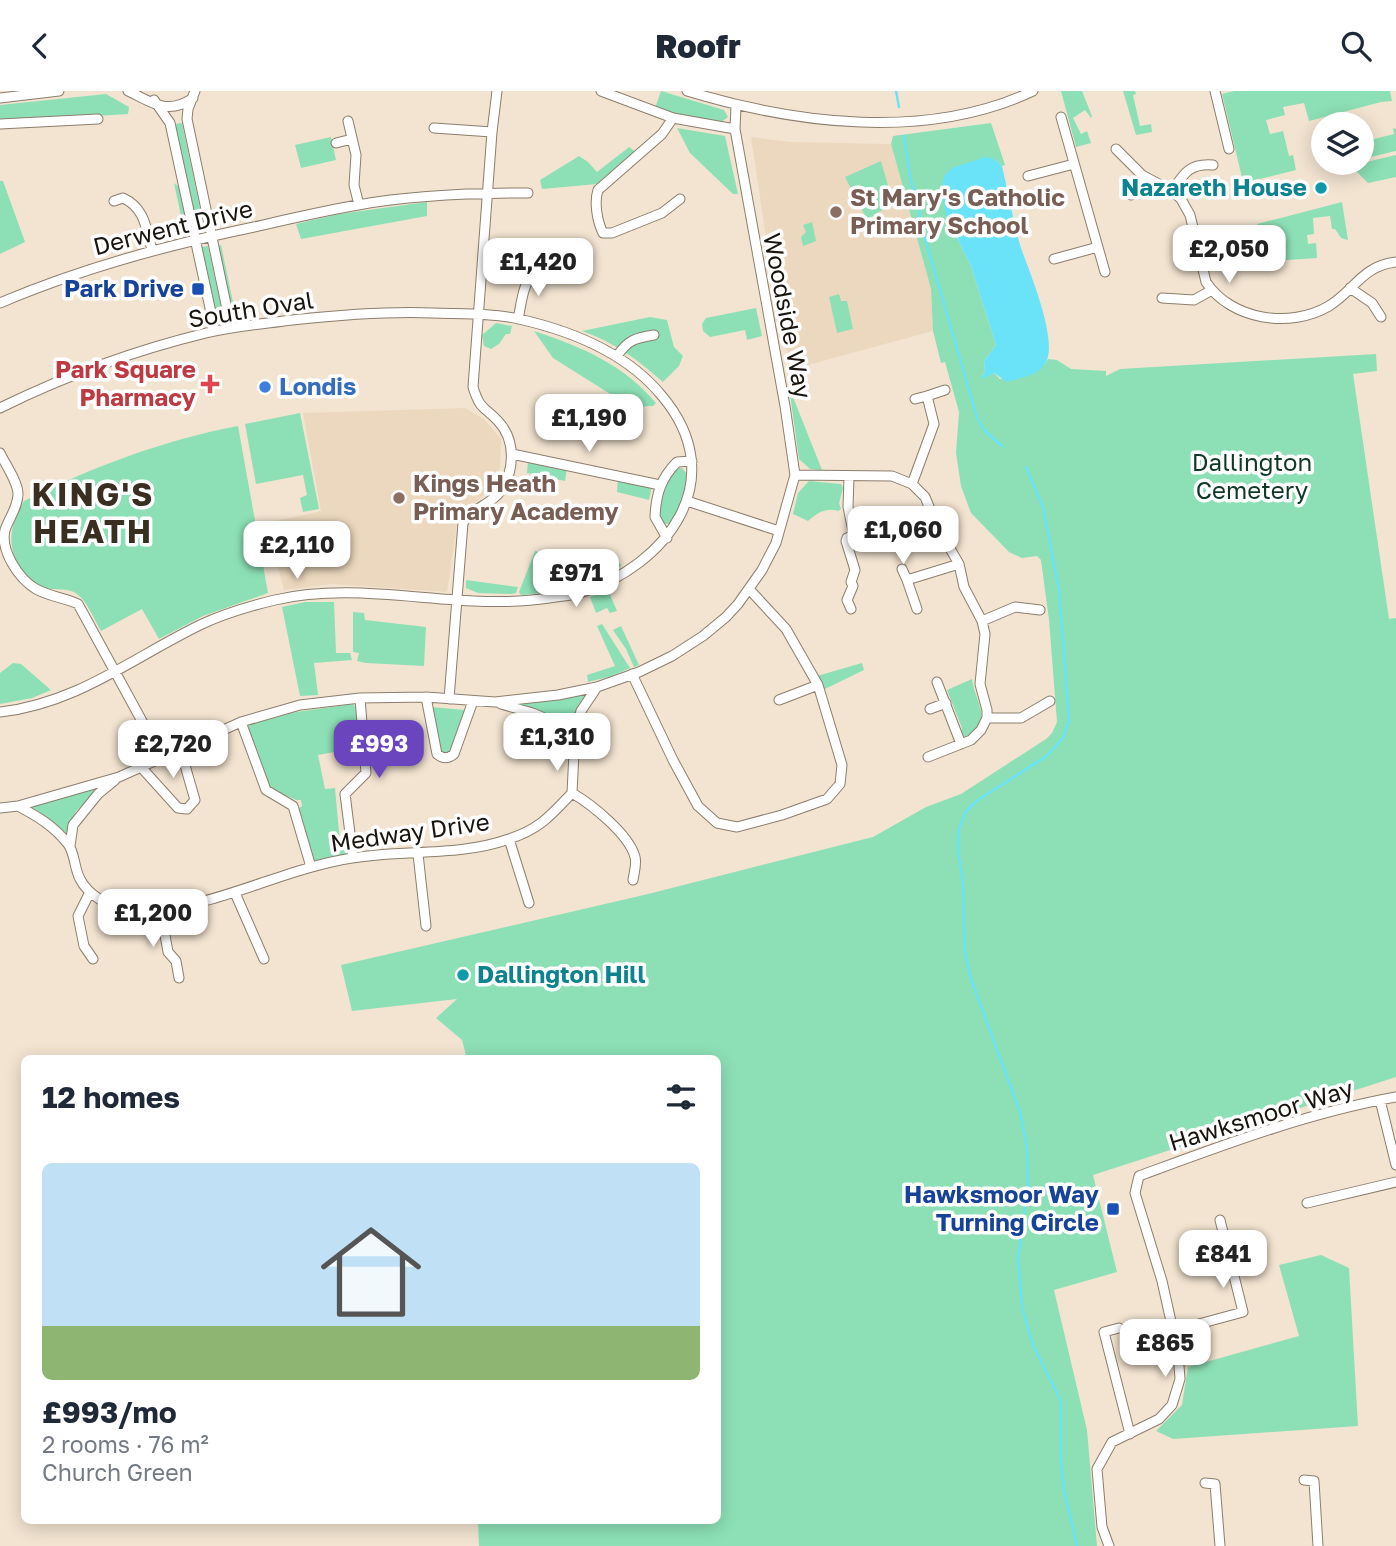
<!DOCTYPE html>
<meta charset="utf-8">
<style>
body{margin:0;font-family:"Golos Text",sans-serif;background:#f6f6f7;color:#1f2937;height:100vh;display:flex;flex-direction:column;font-size:26px;white-space:nowrap}
*{box-sizing:border-box;margin:0}
p{font-size:23px;color:#747a83}
.icon{flex:none;width:38px;height:38px;fill:none;stroke:currentColor;stroke-width:2;stroke-linecap:round;stroke-linejoin:round}
.map{position:relative;flex:1;overflow:hidden}
.sheet{position:absolute;left:21px;top:964px;width:700px;height:469px;display:flex;flex-direction:column;background:#fff;border-radius:10px;box-shadow:0 4px 18px #0003}
.sheet>*{flex:none}
.buttons{position:absolute;left:1311px;top:21px;display:grid;gap:14px}
.buttons a{display:grid;place-items:center;width:63px;height:63px;border-radius:50%;background:#fff;box-shadow:0 4px 18px #0003;font-size:35px}
.price{position:absolute;translate:-50% -60px;padding:0 16px;border-radius:14px;background:#fff;color:#222;font-size:23px;line-height:46px;filter:drop-shadow(0 2px 4px #0008)}
.price::after{content:'';position:absolute;left:50%;top:42px;width:21px;height:16px;margin-left:-10px;background:inherit;clip-path:polygon(0 0,100% 0,50% 100%)}
.price.current{background:#6a45be;color:#fff}
ul{padding:0;list-style:none}
li{display:grid;align-content:center;gap:14px;height:371px;padding:0 21px}
li+li{border-top:2px solid #e0e1e3}
li span{display:grid;place-items:center;height:217px;border-radius:10px;color:#555}
li>.icon{margin-inline-start:auto}
span .icon{width:126px;height:126px;fill:#fffc;stroke-width:1}
li b{font-size:30px}
h2{display:flex;justify-content:space-between;align-items:center;height:84px;padding:0 21px;font-size:30px}
header{display:flex;justify-content:space-between;align-items:center;height:91px;padding:0 21px;background:#fff;font-size:32px;font-weight:800}
.map>svg:first-child{display:block}
.built{fill:#ecd8be}
.green{fill:#8de0b6}
.water{fill:#6ae2f8}
.lines{fill:none;stroke-linecap:round;stroke-linejoin:round}
.stream{stroke:#6ae2f8;stroke-width:2.5}
.minor-casing{stroke:#8c7e6d;stroke-width:11}
.minor{stroke:#fff;stroke-width:9}
.culture-dot{fill:#0f9aa8;stroke:#fff;stroke-width:2.5}
.education-dot{fill:#8d6e63;stroke:#fff;stroke-width:2.5}
.transit-dot{fill:#1a4fb4;stroke:#fff;stroke-width:2.5}
.health-dot{fill:#e0444e;stroke:#fff;stroke-width:2.5}
.shop-dot{fill:#3f7fe0;stroke:#fff;stroke-width:2.5}
.labels{text-anchor:middle;stroke-width:7;stroke-linejoin:round;paint-order:stroke}
.culture-label{font-size:24px;font-weight:bold;fill:#0d838f;stroke:#fff;text-anchor:end}
.education-label{font-size:24px;font-weight:bold;fill:#785e54;stroke:#fff;text-anchor:start}
.street-label{font-size:24px;fill:#1a140e;stroke:#fff}
.transit-label{font-size:24px;font-weight:bold;fill:#164399;stroke:#fff;text-anchor:end}
.health-label{font-size:24px;font-weight:bold;fill:#be3a42;stroke:#fff;text-anchor:end}
.shop-label{font-size:24px;font-weight:bold;fill:#366cbe;stroke:#fff;text-anchor:start}
.park-label{font-size:24px;fill:#0f3826;stroke:#fff}
.district-label{font-size:32px;font-weight:bold;letter-spacing:2px;fill:#392e1f;stroke:#fff}
</style>
<header><svg class="icon" aria-label="back" viewBox="0 0 24 24"><path d="M15 5l-7 7 7 7"/></svg>Roofr<svg class="icon" aria-label="search" viewBox="0 0 24 24"><circle cx="10" cy="10" r="6"/><path d="M15 15l6 6"/></svg></header>
<div class="map">
<svg width="1396" height="1455" viewBox="0 0 1396 1455">
<rect width="100%" height="100%" fill="#f3e4d1"/>
<path class="built" d="M751,46L791,51L891,53L931,198L933,240L793,278L780,240Z
M465,317L484,328L501,348L500,376L491,397L458,427L447,501L332,493L284,499L267,432L321,420L303,322Z"/>
<path class="green" d="M661,0L724,19L728,26L720,32L685,26L655,17Z
M1061,0H1082L1092,25L1091,27L1085,19L1073,27L1081,43L1087,40L1091,52L1076,56Z
M1123,0H1135L1136,3L1133,4L1140,35L1151,33L1152,41L1136,44Z
M1234,0H1390L1392,10L1381,11L1309,30L1304,12L1283,16L1285,24L1266,29L1270,43L1283,40L1289,65L1293,64L1296,79L1248,91L1249,98L1245,99L1222,3Z
M106,3L129,16L128,23L0,31V14Z
M182,32L204,136L197,138L175,33Z
M991,32L1005,74L1002,75L994,68L946,125L971,175L996,254L984,270L985,280L981,287L994,282L1000,288L1045,273L1048,268L1057,269L1071,278L1106,280V285L1120,278L1376,263L1377,280L1353,283L1389,528L1396,527V986L1093,1084L1117,1181L1054,1199L1087,1339L1097,1455H479L478,1430H718V968H467L462,949L436,927L457,908L352,920L341,874L648,803L873,746L926,716L961,703L1046,648L1052,642L1057,631L1049,529L1041,469L1037,465L1022,467L1009,461L971,422L961,395L956,362L959,321L945,271L941,272L933,240L931,198L891,53L893,45Z
M677,37L725,45L738,103H733L690,62Z
M1393,37L1396,38V60L1362,68V51L1394,43Z
M331,46L336,69L301,77L295,54Z
M629,56L636,61L597,93L542,98L540,89L579,65L588,71L597,81Z
M1396,64V86L1368,92L1355,79L1354,74Z
M881,70L893,112L867,129L845,86Z
M0,90H3L25,151L0,163Z
M174,92L179,96L188,139H184Z
M427,111V125L301,148L296,133L339,123Z
M1342,111L1348,149L1341,147L1335,138H1332L1330,125L1313,127L1314,143L1307,144L1308,153L1316,152L1317,167L1273,170L1257,133Z
M812,131L816,150L803,155L801,146L806,141L803,134Z
M221,154L234,216L230,217L217,155Z
M208,155L222,219L215,221L201,156Z
M839,203L841,210H847L853,238L837,242L829,206Z
M756,217L762,245L747,249L745,239L710,246L703,240L702,233L706,227Z
M650,226L667,229L674,256L683,265L679,275L663,291C638,269 614,251 582,240Z
M496,232L512,235L510,243H506L499,253L491,258L484,255L482,244Z
M534,240C582,256 623,273 656,312L653,315L631,316L553,267Z
M789,296L822,379L810,378L799,368Z
M300,322L319,418L303,421L300,407L307,404L303,384L256,393L245,333Z
M238,335L268,502L203,525L159,548L142,518L101,540C94,529 88,511 77,503C67,496 56,500 45,497C23,489 8,464 12,440C13,429 19,419 24,410C92,376 164,349 238,335Z
M528,369L567,376L565,390L527,382Z
M676,377H682L687,383C685,401 681,418 670,433H666L659,428C660,405 662,395 676,377Z
M618,386L652,395L649,409L617,401Z
M809,390L841,393L843,397L839,412L841,418L838,420C826,416 817,422 808,430L793,423L798,402Z
M535,460L602,475L620,472L621,475C591,492 556,502 521,504L519,501Z
M466,489L518,496L516,502L512,503L478,502L466,497Z
M608,499L617,520L610,522L607,517L596,522L590,506Z
M305,511H334L336,562H350L352,569L314,572L318,604L300,605L282,516Z
M353,521L364,522L365,529L426,536L424,575L366,572L357,570L359,562L353,561Z
M602,533L630,577L612,585L588,591L587,584L615,575L597,535Z
M621,535L639,574L634,576L626,558L613,539Z
M13,572L21,573L51,599L32,607L0,613V582Z
M862,572L864,579L823,599L817,585Z
M972,588C975,612 995,629 966,647L961,643L962,637L947,599Z
M585,602L586,607L578,619L570,645H567L551,627L517,615V612L543,610Z
M353,613L357,618L362,656L318,664L325,698L335,697L340,752H349L350,759L347,764L316,770L312,768L298,718L302,715L301,709H296L267,696L247,639L250,633L296,621Z
M431,616L465,619L451,661L448,663L441,662Z
M95,698L97,701L76,720L66,743L30,715Z
M1321,1164L1349,1177L1358,1335L1173,1348L1156,1340L1182,1314L1188,1276L1299,1245L1279,1174Z"/>
<path class="water" d="M985,66L994,68L1002,75C1008,101 1013,128 1020,154C1028,178 1060,251 1045,273C1038,285 1019,287 1007,291L994,282L980,289L985,280L984,270L996,254L971,175L946,125L941,99L944,85L952,77Z"/>
<g class="lines">
<path class="stream" d="M896,0L899,16
M904,45L911,91L918,110L920,130L977,326L984,339L1002,355
M1026,376L1043,416L1059,499L1069,629L1063,647L1047,665L978,709L966,720L959,738L958,757L963,794L965,861L970,885L1020,1021L1027,1057L1028,1093L1018,1167L1022,1216L1033,1254L1061,1310V1371L1064,1399L1077,1455"/>
<defs>
<path id="minor" d="M128,0C152,11 167,25 193,7
M195,0L188,18L187,28L231,237
M601,0L673,27L735,38
M687,0C796,33 927,50 1033,0
M1215,0L1229,58
M0,7L59,0
M154,9L170,32L215,240
M1061,26L1105,181
M673,27L662,43L598,99C594,111 597,130 603,142H612L662,122L680,108
M348,30L356,64L354,94L359,114
M0,33L98,28
M434,37L492,41
M336,52L352,48
M1116,58L1142,84L1172,100L1181,108L1190,124L1206,191C1231,229 1290,238 1329,215C1355,199 1362,175 1396,171
M1028,85L1074,73
M1172,100C1184,82 1190,72 1213,74
M1131,104L1142,84
M114,110L123,107C145,117 146,137 152,159
M1054,168L1098,156
M1350,197L1372,212L1381,226
M1162,207L1194,209L1212,199
M0,212C82,177 167,154 254,136C289,128 323,120 358,114C414,104 471,102 528,102
M518,228C522,211 522,192 536,180H553
M617,265C628,249 635,247 654,244
M915,308L927,305
M0,317C65,285 136,259 206,242C235,235 263,233 292,229C339,224 385,220 433,222C462,223 492,222 519,228C572,240 627,262 662,305C732,388 668,474 580,502C570,505 559,505 549,507C458,521 365,488 275,509C250,515 223,523 200,534C134,566 76,613 0,621
M0,362C5,373 18,391 18,403C18,416 9,427 5,439C0,460 19,488 36,498C48,505 65,507 78,513L161,665
M512,363L660,394
M795,384L892,385L912,393L925,406L938,437L959,473L964,496L982,530L985,543L980,593L987,619V627L981,639L971,649L928,666
M849,386L848,416L854,445
M912,393L934,333L927,305L945,299
M687,410L779,440
M667,447L655,426C656,403 661,387 677,371L692,370
M902,478L907,489
M851,518L847,509L853,495L851,491L855,479L846,450L847,447L891,431
M917,518L907,489L959,473
M982,530L1015,516L1040,519
M632,583L673,669L698,715L717,732L737,736L782,724L827,708L840,693L842,674L818,594L786,538L749,498
M937,591L961,653
M426,606L437,663C443,668 448,668 454,663L473,610
M449,608L463,432C472,417 490,414 500,401C515,380 516,349 498,330C484,315 480,319 473,296L492,41L497,0
M779,609L818,594
M501,613C541,625 551,622 572,661
M930,618L946,612
M987,627H1021L1050,610
M241,631L266,699L293,715L311,776
M140,675L178,717L187,718L195,709L180,657
M572,702C591,713 629,743 635,766C637,772 634,782 633,789
M572,702L575,641L581,620L597,596
M18,715C37,725 54,735 68,753C75,762 74,777 80,788C88,804 109,816 127,819C154,825 178,817 204,810C254,797 301,775 352,767C404,758 458,766 509,748C540,738 550,725 572,702
M0,717L18,715L119,686L241,631L300,614L360,607L426,606L495,611L558,604L597,596L639,581L672,565L703,545L726,526L738,513L762,479L776,452L795,384L785,315L735,38L736,15
M509,748L529,812
M70,755L73,734L98,703L115,689
M418,763L426,835
M353,766L345,703L366,682L360,607
M90,801L78,825L84,855L93,868
M235,802L264,868
M161,822L168,861L176,870L179,887
M1380,1009L1396,1074
M1307,1112L1396,1091
M1119,1237L1104,1241L1130,1343
M1173,1240L1243,1221L1220,1129
M1304,1389L1314,1390L1318,1455
M1205,1392L1215,1393L1220,1455
M1109,1455L1102,1436L1097,1378L1112,1351L1159,1328L1172,1314L1180,1288L1178,1262L1162,1190L1135,1102L1139,1085C1223,1054 1307,1022 1396,1006"/>
</defs>
<use href="#minor" class="minor-casing"/>
<use href="#minor" class="minor"/>
</g>
<g class="culture-dot">
<circle cx="1321" cy="97" r="7"/>
<circle cx="463" cy="884" r="7"/>
</g>
<g class="education-dot">
<circle cx="836" cy="121" r="7"/>
<circle cx="399" cy="407" r="7"/>
</g>
<g class="transit-dot">
<rect x="191" y="191" width="14" height="14" rx="3.5"/>
<rect x="1106" y="1111" width="14" height="14" rx="3.5"/>
</g>
<path class="health-dot" d="M206.5 282.5h7v7h7v7h-7v7h-7v-7h-7v-7h7z"/>
<circle class="shop-dot" cx="265" cy="296" r="7"/>
<g class="labels">
<g class="culture-label">
<text x="1307" y="105">Nazareth House</text>
<text x="477" y="892" text-anchor="start">Dallington Hill</text>
</g>
<g class="education-label">
<text x="850" y="115">St Mary's Catholic<tspan x="850" dy="28">Primary School</tspan></text>
<text x="413" y="401">Kings Heath<tspan x="413" dy="28">Primary Academy</tspan></text>
</g>
<g class="street-label">
<text transform="translate(173 137) rotate(-14)" y="8">Derwent Drive</text>
<text transform="translate(251 219) rotate(-9)" y="8">South Oval</text>
<text transform="translate(787 225) rotate(79)" y="8">Woodside Way</text>
<text transform="translate(410 742) rotate(-8)" y="8">Medway Drive</text>
<text transform="translate(1261 1025) rotate(-17)" y="8">Hawksmoor Way</text>
</g>
<g class="transit-label">
<text x="184" y="206">Park Drive</text>
<text x="1099" y="1112">Hawksmoor Way<tspan x="1099" dy="28">Turning Circle</tspan></text>
</g>
<g class="health-label">
<text x="196" y="287">Park Square<tspan x="196" dy="28">Pharmacy</tspan></text>
</g>
<g class="shop-label">
<text x="279" y="304">Londis</text>
</g>
<g class="park-label">
<text x="1252" y="380">Dallington<tspan x="1252" dy="28">Cemetery</tspan></text>
</g>
<g class="district-label">
<text x="93" y="415">KING'S<tspan x="93" dy="37">HEATH</tspan></text>
</g>
</g>
</svg>
<div class="buttons">
<a><svg class="icon" aria-label="layers" viewBox="0 0 24 24"><path d="M12 4l9 5-9 5-9-5zM3 14l9 5 9-5"/></svg></a>
</div>
<b class="price" style="left:1229px;top:194px">£2,050</b>
<b class="price" style="left:538px;top:207px">£1,420</b>
<b class="price" style="left:589px;top:363px">£1,190</b>
<b class="price" style="left:903px;top:475px">£1,060</b>
<b class="price" style="left:297px;top:490px">£2,110</b>
<b class="price" style="left:576px;top:518px">£971</b>
<b class="price" style="left:557px;top:682px">£1,310</b>
<b class="price" style="left:173px;top:689px">£2,720</b>
<b class="price current" style="left:379px;top:689px">£993</b>
<b class="price" style="left:153px;top:858px">£1,200</b>
<b class="price" style="left:1223px;top:1199px">£841</b>
<b class="price" style="left:1165px;top:1288px">£865</b>
<section class="sheet">
<h2>12 homes<svg class="icon" aria-label="filters" viewBox="0 0 24 24"><path d="M4 7h16M4 17h16"/><circle cx="9" cy="7" r="2"/><circle cx="15" cy="17" r="2"/></svg></h2>
<ul>
<li><span style="background:linear-gradient(#bfe0f5 75%,#8fb573 0)"><svg class="icon" aria-label="home" viewBox="0 0 24 24"><path d="M3 11l9-7 9 7M6 9v11h12V9"/></svg></span><div><b>£993/mo</b><p>2 rooms · 76 m²</p><p>Church Green</p></div></li>
</ul>
</section>
</div>
